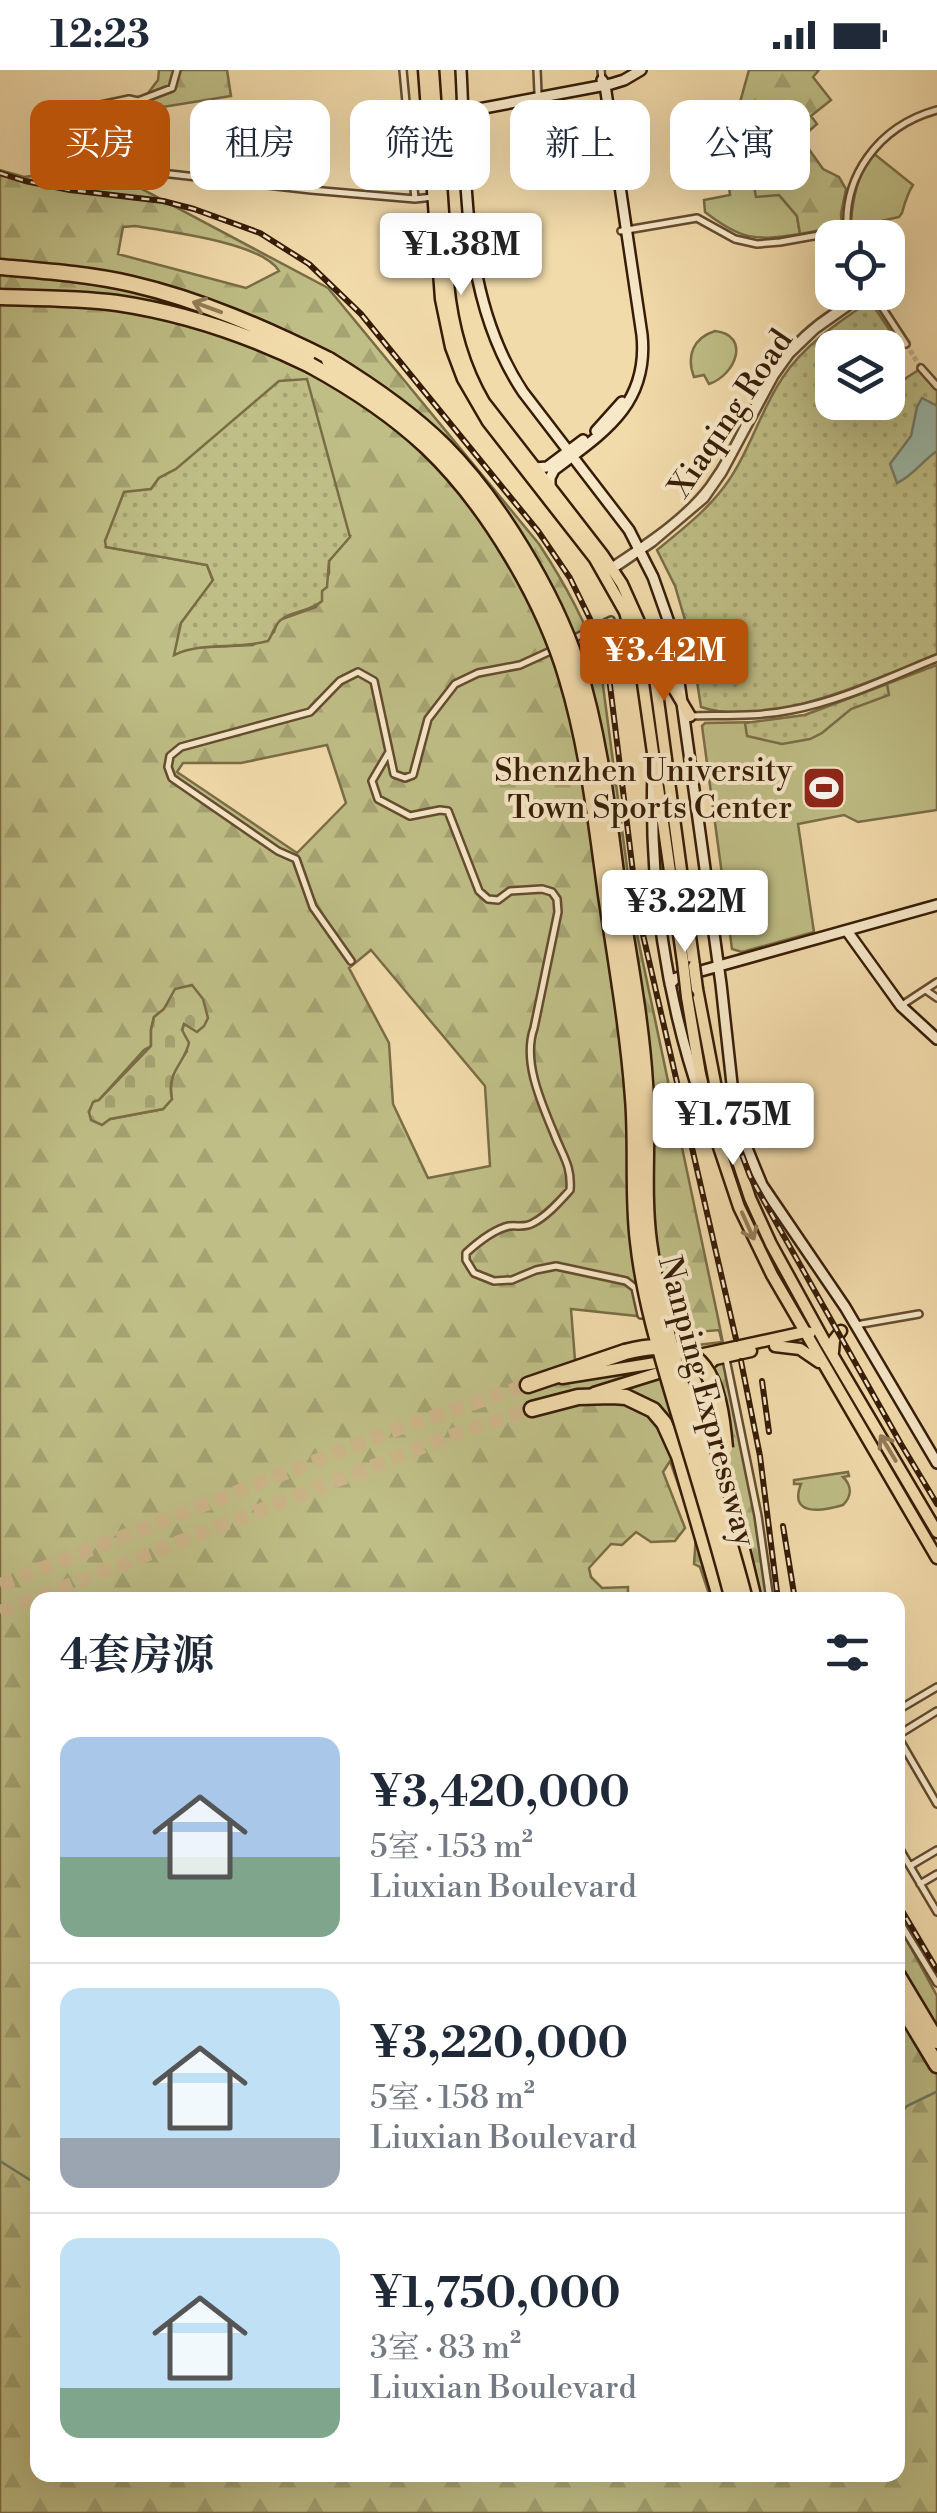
<!DOCTYPE html>
<html lang="zh">
<meta charset="utf-8">
<style>
body{margin:0;font-family:"Libre Bodoni","Noto Serif SC",serif;background:#f2f2f3;color:#1f2937;height:100vh;display:flex;flex-direction:column;font-size:38px;white-space:nowrap}
*{box-sizing:border-box;margin:0}
p{font-size:32px;color:#747a83}
.icon{flex:none;width:55px;height:55px;fill:none;stroke:currentColor;stroke-width:2;stroke-linecap:round;stroke-linejoin:round}
.map{position:relative;flex:1;overflow:hidden}
.panel{position:absolute;left:30px;top:1522px;width:875px;height:890px;display:flex;flex-direction:column;background:#fff;border-radius:20px;box-shadow:0 10px 40px #0002}
.panel>*{flex:none}
.banner{position:absolute;left:30px;top:30px;width:878px;height:90px;display:flex;gap:20px}
.controls{position:absolute;left:815px;top:150px;display:grid;gap:20px}
.controls a{display:grid;place-items:center;width:90px;height:90px;border-radius:20px;background:#fff;box-shadow:0 10px 40px #0002;font-size:50px}
.price{position:absolute;translate:-50% -85px;padding:0 22px;border-radius:10px;background:#fff;color:#222;font-size:32px;line-height:65px;filter:drop-shadow(0 2px 5px #0008)}
.price::after{content:'';position:absolute;left:50%;top:60px;width:30px;height:22px;margin-left:-15px;background:inherit;clip-path:polygon(0 0,100% 0,50% 100%)}
.price.current{background:#b45309;color:#fff}
ul{padding:0;list-style:none}
li{display:flex;align-items:center;gap:30px;height:250px;padding:0 30px}
li+li{border-top:2px solid #e0e1e3}
li span{display:grid;place-items:center;flex:none;width:280px;height:200px;border-radius:20px;color:#555}
li>.icon{margin-inline-start:auto}
span .icon{width:120px;height:120px;fill:#fffc;stroke-width:1}
li b{font-size:42px}
h2{display:flex;justify-content:space-between;align-items:center;height:120px;padding:0 30px;font-size:42px}
.pill{padding:0 35px;border-radius:20px;background:#fff;box-shadow:0 10px 40px #0002;font-size:35px;line-height:90px}
.pill.current{background:#b45309;color:#fff}
.status{display:flex;justify-content:space-between;align-items:center;height:70px;padding:0 50px;background:#fff;direction:ltr}
.status svg{height:28px;fill:currentColor}
.map>svg:first-child{display:block}
.grass{fill:#bfbe86;stroke:#7a6d46;stroke-width:2.5}
.forest{fill:url(#forest-firs);stroke:#7a6d46;stroke-width:2.5;fill-rule:evenodd}
.cemetery{fill:url(#cemetery-stones);stroke:#7a6d46;stroke-width:2.5}
.park{fill:url(#park-dots);stroke:#7a6d46;stroke-width:2.5}
.water{fill:#9bbbab;stroke:#737b69;stroke-width:2.5}
.lines{fill:none;stroke-linecap:round;stroke-linejoin:round}
.stream{stroke:#737b69;stroke-width:2.5}
.street-tunnel{stroke:#ccb58a;stroke-width:5;stroke-dasharray:5 2.5;stroke-linecap:butt}
.highway-tunnel{stroke:#ccb58a;stroke-width:14;stroke-dasharray:14 7;stroke-linecap:butt}
.street-casing{stroke:#654c30;stroke-width:10}
.secondary-casing{stroke:#361c07;stroke-width:14}
.primary-casing{stroke:#361c07;stroke-width:15}
.highway-casing{stroke:#361c07;stroke-width:19}
.street{stroke:#f7e8c8;stroke-width:5}
.secondary{stroke:#f7e8c8;stroke-width:9}
.primary{stroke:#f2dbab;stroke-width:10}
.highway{stroke:#f2dbab;stroke-width:14}
.rail-casing{stroke:#361c07;stroke-width:6}
.rail{stroke:#f7e8c8;stroke-width:2.5;stroke-dasharray:8;stroke-linecap:butt}
.primary-bridge-casing{stroke:#361c07;stroke-width:15;stroke-linecap:butt}
.highway-bridge-casing{stroke:#361c07;stroke-width:19;stroke-linecap:butt}
.primary-bridge{stroke:#f2dbab;stroke-width:10}
.highway-bridge{stroke:#f2dbab;stroke-width:14}
.oneway{stroke:#947c59}
.labels{text-anchor:middle;stroke-width:8;stroke-linejoin:round;paint-order:stroke}
.street-label{font-size:32px;fill:#361c07;stroke:#f7e8c8}
.poi-label{font-size:32px;fill:#361c07;stroke:#f7e8c8;text-anchor:end}
</style>
<div class="status"><b>12:23</b><svg viewBox="0 0 49 12"><path d="M0 12V9h3v3zM5 12V6h3v6zM10 12V3h3v9zM15 12V0h3v12zM26 1h20v11H26zM47 4h2v5h-2z"/></svg></div>
<div class="map">
<svg width="937" height="2443" viewBox="0 0 937 2443">
<defs>
<pattern id="forest-firs" width="22" height="20" patternUnits="userSpaceOnUse" patternTransform="scale(2.5)"><rect width="22" height="20" fill="#bfbe86"/><path d="M5 1l3.5 6h-7zM16 11l3.5 6h-7z" fill="#a5a372"/></pattern>
<pattern id="cemetery-stones" width="16" height="16" patternUnits="userSpaceOnUse" patternTransform="scale(2.5)"><rect width="16" height="16" fill="#bfbe86"/><path d="M2 7V4a2 2 0 0 1 4 0v3zM10 15v-3a2 2 0 0 1 4 0v3z" fill="#a5a372"/></pattern>
<pattern id="park-dots" width="8" height="8" patternUnits="userSpaceOnUse" patternTransform="scale(2.5)"><rect width="8" height="8" fill="#bfbe86"/><path d="M2 2h.1M6 6h.1" fill="none" stroke="#a5a372" stroke-width="1.8" stroke-linecap="round"/></pattern>
</defs>
<rect width="100%" height="100%" fill="#f2dbab"/>
<filter id="stains"><feTurbulence type="fractalNoise" baseFrequency=".002" numOctaves="4"/><feColorMatrix values="0 0 0 0 .2 0 0 0 0 .09 0 0 0 0 .02 0 0 0 .5 -.17"/></filter>
<radialGradient id="worn" r=".72"><stop offset=".6" stop-color="#630" stop-opacity="0"/><stop offset="1" stop-color="#630" stop-opacity=".3"/></radialGradient>
<path class="grass" d="M873,83L913,115C907,124 905,132 902,143L899,147L855,157L851,152C853,127 858,104 873,83Z
M753,104L779,125L797,146L800,164C755,171 741,170 705,142L704,130L730,125L728,108Z
M715,261C751,265 736,305 709,314L704,305L694,307C686,286 693,268 715,261Z
M937,595V740L858,752L844,745L798,754L814,862L742,882L732,879L702,656L705,653L763,652L805,645Z
M848,1402L849,1406L843,1407C852,1416 852,1426 843,1435C823,1441 788,1447 801,1414H794V1410Z"/>
<path class="forest" d="M159,0H227L231,26L82,50L89,95L106,100L328,218L539,474C564,512 585,550 600,593L634,850L718,1248L757,1446L769,1530H711L700,1497L694,1494L696,1465L670,1391L663,1402L685,1458L675,1471L651,1472L636,1462L622,1475L611,1474L589,1498L591,1507L602,1518L628,1517V1526L634,1530H38V2405H898V1854L937,1926V2443H0V100L24,107L83,99L85,89L78,44L95,37L145,27L158,10ZM135,156C167,161 263,173 279,201L246,218L118,184L123,157ZM176,399L350,466L329,491V503L316,537L282,549L277,553L274,562L253,575L188,578L175,584L181,553L213,511L207,495L106,477L132,423L151,419L159,408ZM327,675L346,733L297,783L177,702L183,693H241ZM371,880L485,1016L490,1096L428,1108L393,1034L389,973L349,898ZM175,920L184,954L182,960L187,981C176,997 168,1009 172,1029L163,1039L110,1049L99,1030L144,980L151,976V959L154,947L164,939ZM571,1239L674,1250L676,1264L719,1260L722,1272L575,1290Z
M749,0H819L813,7L831,30L811,46L817,54L801,68L823,99L839,107L846,119L841,144L842,156L800,164L797,146L779,125L756,127L752,104L728,108L722,69L730,68Z"/>
<path class="cemetery" d="M192,915L203,929L208,948L204,956L197,962L184,954L182,960L189,973C183,996 166,1002 172,1029L163,1039L110,1049L102,1055L91,1050L89,1042L93,1032L99,1030L151,976V960L154,947L164,939L175,919Z"/>
<path class="park" d="M870,231L901,277L888,286V278H832V332H888V320L920,299L937,321V585C873,609 769,660 701,637L690,567L675,516L657,480C683,459 710,438 729,410C751,378 761,339 783,307C804,275 839,252 870,231Z
M307,309L350,467L329,491L327,517L322,521V531C310,542 294,540 282,549C275,553 273,564 268,571C237,580 203,571 174,585L181,553L213,510L207,495L106,477L105,471L124,422L151,419L159,408L176,399L279,311Z
M887,614L889,625L851,639L822,663L810,669L782,674L747,666L745,653L805,645Z"/>
<path class="water" d="M922,328L937,336V381C922,391 914,405 897,413L890,394L911,366L917,337Z"/>
<g class="lines">
<path class="stream" d="M898,2046L907,2036L936,2022
M0,2091L38,2115"/>
<path class="street-tunnel" d="M906,274L921,298"/>
<path class="highway-tunnel" d="M0,1515L400,1358L528,1315
M0,1542L458,1363L532,1339"/>
<defs>
<path id="street" d="M177,0L172,18L138,31L129,29L82,39L80,43L85,86L91,95L311,120L415,129L433,127
M403,0L415,129
M537,0L538,23
M601,0L602,10
M621,161L697,148L735,169L757,174L780,172L847,160
M848,168C840,107 879,56 937,40
M872,222L906,274
M921,298L937,316
M613,495C646,473 684,449 709,416C756,351 759,290 834,242C845,235 856,227 868,222
M612,501L653,473L705,429L723,403L775,306L790,285L816,260L870,222
M569,571L611,550
M690,646C723,645 758,647 791,640C841,631 890,607 937,588
M389,682L372,711L378,729L410,746L440,740L448,741L479,821L488,829L498,830L510,821L542,819L552,822L557,829L558,842L534,958C522,992 542,1034 555,1066C563,1086 572,1097 570,1120C560,1131 547,1146 533,1153C525,1158 518,1155 509,1156C495,1159 477,1173 466,1183V1190L474,1203L494,1211L512,1210L536,1200L556,1196L626,1211L635,1218L641,1245
M351,891L313,837L296,789L278,781L172,708L168,697L170,686L181,677L310,642L340,611L358,602L374,611L394,704L405,708L413,705L428,649L455,614L478,603L520,595L555,579
M927,921L937,928
M902,935L937,912
M856,1255L919,1244
M726,1289L758,1446L770,1530
M898,1640L937,1617
M898,1665L937,1641
M898,1667L937,1734
M898,1776L937,1842
M910,1796L937,1780
M920,1814L937,1804
M898,1849L937,1913"/>
<path id="secondary" d="M461,0C467,109 460,227 523,322L629,460L653,507L672,561L721,914L733,1023L744,1071L762,1115L845,1237L937,1393
M437,56L443,48L452,44L611,14L624,10L641,0
M596,361L622,332
M535,398L547,397L583,370
M550,416V408L554,400C603,363 649,335 642,265L605,15L602,10
M653,701C649,814 666,929 703,1035
M847,861L901,936L937,969
M670,914L676,908L937,835"/>
<path id="primary" d="M424,0L441,229L451,277L463,309L488,352L595,489L625,542L641,599L683,892
M433,0L448,213C452,255 463,296 484,332L602,484L622,514L640,554L655,608L694,896
M655,587L690,646
M697,919L719,1034L750,1128L771,1174L826,1274L937,1462
M687,927L700,1004L714,1062L739,1137L772,1205L937,1488
M775,1276L800,1279L819,1292
M833,1282L834,1270L841,1261
M690,1287L805,1262L810,1263
M562,1308L668,1291
M594,1323L671,1299L751,1281"/>
<path id="highway" d="M0,197C44,201 89,204 132,214C201,230 266,259 329,290
M0,227C39,228 79,228 117,233C184,243 249,265 310,295
M711,1290C700,1296 694,1301 694,1315L733,1448
M528,1315L625,1282
M532,1339L578,1327L612,1326L626,1327L653,1340L664,1353L679,1386L721,1530
M732,1438L754,1530
M898,1906L937,1971
M898,1930L937,1995"/>
</defs>
<use href="#street" class="street-casing"/>
<use href="#secondary" class="secondary-casing"/>
<use href="#primary" class="primary-casing"/>
<use href="#highway" class="highway-casing"/>
<use href="#street" class="street"/>
<use href="#secondary" class="secondary"/>
<use href="#primary" class="primary"/>
<use href="#highway" class="highway"/>
<defs>
<path id="rail" d="M0,103L25,111L70,120L163,131L194,139L260,163L309,194L361,244L538,461L570,508L595,559L609,607L638,843L736,1269
M725,1024L735,1066L750,1106L901,1374L937,1434
M741,1291L760,1386L778,1530
M762,1311L769,1362
M783,1456L795,1530
M898,1834L937,1900"/>
</defs>
<use href="#rail" class="rail-casing"/>
<use href="#rail" class="rail"/>
<defs>
<path id="primary-bridge" d="M683,892L687,927
M694,896L697,919"/>
<path id="highway-bridge" d="M329,290C370,315 410,342 444,376C498,430 553,522 577,594C600,666 608,743 618,818C628,882 641,948 645,1013C649,1065 642,1119 649,1172C666,1294 715,1411 745,1530
M310,295C352,318 392,344 427,377C487,434 544,530 567,609C588,679 596,752 606,825C616,892 628,960 633,1028C637,1075 632,1124 638,1172C644,1227 660,1280 676,1334C696,1399 716,1464 733,1530
M625,1282C707,1260 719,1312 725,1378"/>
</defs>
<use href="#primary-bridge" class="primary-bridge-casing"/>
<use href="#highway-bridge" class="highway-bridge-casing"/>
<use href="#primary-bridge" class="primary-bridge"/>
<use href="#highway-bridge" class="highway-bridge"/>
</g>
<defs><path id="oneway-shaft" d="M-6 0H5M1.5-3L5.5 0L1.5 3" fill="none" stroke-width="1.6" stroke-linecap="round" stroke-linejoin="round" transform="scale(2.5)"/></defs>
<g class="oneway">
<use href="#oneway-shaft" transform="translate(207 237) rotate(-160)"/>
<use href="#oneway-shaft" transform="translate(748 1156) rotate(66)"/>
<use href="#oneway-shaft" transform="translate(888 1378) rotate(-121)"/>
</g>
<defs>
<symbol id="stadium-square" viewBox="-11 -11 22 22"><rect x="-9" y="-9" width="18" height="18" rx="4" fill="#8f2418" stroke="#f7e8c8"/><path d="M0-5a6.5 5 0 1 0 0 10a6.5 5 0 1 0 0-10ZM-3.5-1.8h7v3.6h-7Z" fill="#fff"/></symbol>
</defs>
<g fill-rule="evenodd">
<use href="#stadium-square" x="799" y="693" width="50" height="50"/>
</g>
<g class="labels">
<g class="street-label">
<text transform="translate(730 343) rotate(-56)" y="11">Xiaqing Road</text>
<text transform="translate(708 1331) rotate(75)" y="11">Nanping Expressway</text>
</g>
<g class="poi-label">
<text x="792" y="711">Shenzhen University<tspan x="792" dy="37">Town Sports Center</tspan></text>
</g>
</g>
<rect width="100%" height="100%" filter="url(#stains)"/>
<rect width="100%" height="100%" fill="url(#worn)"/>
</svg>
<div class="controls">
<a><svg class="icon" aria-label="locate" viewBox="0 0 24 24"><circle cx="12" cy="12" r="6"/><path d="M12 2v4M12 18v4M2 12h4M18 12h4"/></svg></a>
<a><svg class="icon" aria-label="layers" viewBox="0 0 24 24"><path d="M12 4l9 5-9 5-9-5zM3 14l9 5 9-5"/></svg></a>
</div>
<b class="price" style="left:461px;top:228px">¥1.38M</b>
<b class="price current" style="left:664px;top:634px">¥3.42M</b>
<b class="price" style="left:685px;top:885px">¥3.22M</b>
<b class="price" style="left:733px;top:1098px">¥1.75M</b>
<div class="banner">
<a class="pill current">买房</a>
<a class="pill">租房</a>
<a class="pill">筛选</a>
<a class="pill">新上</a>
<a class="pill">公寓</a>
</div>
<section class="panel">
<h2>4套房源<svg class="icon" aria-label="filters" viewBox="0 0 24 24"><path d="M4 7h16M4 17h16"/><circle cx="9" cy="7" r="2"/><circle cx="15" cy="17" r="2"/></svg></h2>
<ul>
<li><span style="background:linear-gradient(#a9c7e8 60%,#7fa58c 0)"><svg class="icon" aria-label="home" viewBox="0 0 24 24"><path d="M3 11l9-7 9 7M6 9v11h12V9"/></svg></span><div><b>¥3,420,000</b><p>5室 · 153 m²</p><p>Liuxian Boulevard</p></div></li>
<li><span style="background:linear-gradient(#bfe0f5 75%,#9aa5b1 0)"><svg class="icon" aria-label="home" viewBox="0 0 24 24"><path d="M3 11l9-7 9 7M6 9v11h12V9"/></svg></span><div><b>¥3,220,000</b><p>5室 · 158 m²</p><p>Liuxian Boulevard</p></div></li>
<li><span style="background:linear-gradient(#bfe0f5 75%,#7fa58c 0)"><svg class="icon" aria-label="home" viewBox="0 0 24 24"><path d="M3 11l9-7 9 7M6 9v11h12V9"/></svg></span><div><b>¥1,750,000</b><p>3室 · 83 m²</p><p>Liuxian Boulevard</p></div></li>
</ul>
</section>
</div>
